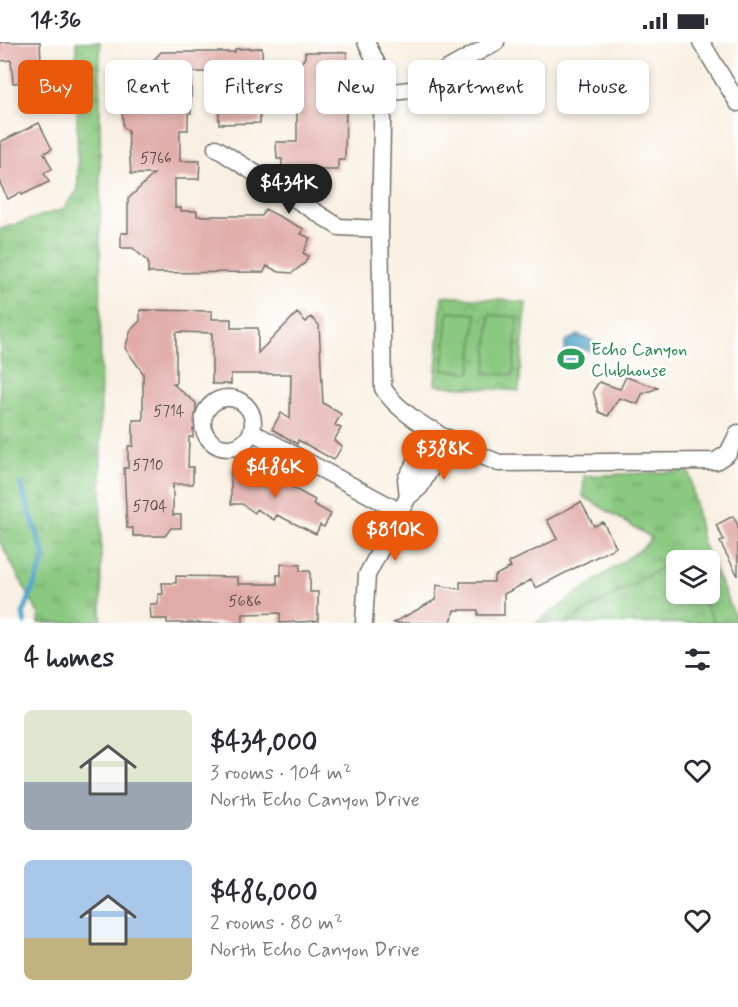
<!DOCTYPE html>
<meta charset="utf-8">
<style>
body{margin:0;font-family:Mynerve,sans-serif;background:#f7f7f7;color:#2b2b33;height:100vh;display:flex;flex-direction:column;font-size:22px;white-space:nowrap}
*{box-sizing:border-box;margin:0}
p{font-size:20px;color:#7c7c81}
.icon{flex:none;width:33px;height:33px;fill:none;stroke:currentColor;stroke-width:2;stroke-linecap:round;stroke-linejoin:round}
.map{position:relative;height:581px;overflow:hidden}
.details{display:flex;flex-direction:column;background:#fff;flex:1}
.details>*{flex:none}
.hud{position:absolute;left:18px;top:18px;width:702px;height:54px;display:flex;gap:12px}
.controls{position:absolute;left:666px;top:508px;display:grid;gap:12px}
.controls a{display:grid;place-items:center;width:54px;height:54px;border-radius:9px;background:#fff;box-shadow:0 3px 9px #0003;font-size:30px}
.price{position:absolute;translate:-50% -51px;padding:0 14px;border-radius:21px;background:#ea580c;color:#fff;font-size:20px;line-height:39px;filter:drop-shadow(0 2px 3px #0008)}
.price::after{content:'';position:absolute;left:50%;top:36px;width:18px;height:14px;margin-left:-9px;background:inherit;clip-path:polygon(0 0,100% 0,50% 100%)}
.price.current{background:#222;color:#fff}
ul{padding:0;list-style:none}
li{display:flex;align-items:center;gap:18px;height:150px;padding:0 24px}
li span{display:grid;place-items:center;flex:none;width:168px;height:120px;border-radius:9px;color:#555}
li>.icon{margin-inline-start:auto}
span .icon{width:72px;height:72px;fill:#fffc;stroke-width:1}
li b{font-size:26px}
h2{display:flex;justify-content:space-between;align-items:center;height:72px;padding:0 24px;font-size:26px}
.chip{padding:0 21px;border-radius:9px;background:#fff;box-shadow:0 3px 9px #0003;font-size:21px;line-height:54px}
.chip.current{background:#ea580c;color:#fff}
.status{display:flex;justify-content:space-between;align-items:center;height:42px;padding:0 30px;background:#fff;direction:ltr}
.status svg{height:16px;fill:currentColor}
.map>svg:first-child{display:block}
.grass{fill:url(#grass-tufts);stroke:#5a7a56;stroke-width:1.5;fill-rule:evenodd}
.park{fill:url(#park-crowns);stroke:#5a7a56;stroke-width:1.5}
.pitch{fill:#8ac980;stroke:#5a7a56;stroke-width:1.5}
.water{fill:url(#water-rules);stroke:#3e687c;stroke-width:1.5}
.lines{fill:none;stroke-linecap:round;stroke-linejoin:round}
.stream{stroke:#51a6cd;stroke-width:5}
.building{fill:#e1aca7}
.minor-casing{stroke:#73706b;stroke-width:19}
.minor{stroke:#fff;stroke-width:16}
.labels{text-anchor:middle;stroke-width:5;stroke-linejoin:round;paint-order:stroke}
.number-label{font-size:15px;fill:#584b4a}
.leisure-label{font-size:18px;fill:#27864d;stroke:#fff;text-anchor:start}
</style>
<div class="status"><b>14:36</b><svg viewBox="0 0 49 12"><path d="M0 12V9h3v3zM5 12V6h3v6zM10 12V3h3v9zM15 12V0h3v12zM26 1h20v11H26zM47 4h2v5h-2z"/></svg></div>
<div class="map">
<svg width="738" height="581" viewBox="0 0 738 581">
<defs>
<pattern id="grass-tufts" width="24" height="20" patternUnits="userSpaceOnUse" patternTransform="scale(1.5)"><rect width="24" height="20" fill="#8ac980"/><path d="M3 7l-1-3M5 7V3M7 7l1-3M15 17l-1-3M17 17v-4M19 17l1-3" fill="none" stroke="#71a369"/></pattern>
<pattern id="park-crowns" width="20" height="18" patternUnits="userSpaceOnUse" patternTransform="scale(1.5)"><rect width="20" height="18" fill="#8ac980"/><path d="M2 6a3 3 0 1 1 6 0M12 15a3 3 0 1 1 6 0" fill="none" stroke="#71a369"/></pattern>
<pattern id="water-rules" width="6" height="5" patternUnits="userSpaceOnUse" patternTransform="scale(1.5)"><rect width="6" height="5" fill="#51a6cd"/><path d="M0 2.5h6" fill="none" stroke="#4387a7"/></pattern>
</defs>
<rect width="100%" height="100%" fill="#fff"/>
<filter id="ink" filterUnits="userSpaceOnUse"><feTurbulence type="fractalNoise" baseFrequency=".0167" numOctaves="2"/><feDisplacementMap in="SourceGraphic" scale="12" xChannelSelector="R" yChannelSelector="G"/><feConvolveMatrix kernelMatrix="1 2 1 2 8 2 1 2 1" color-interpolation-filters="sRGB"/></filter>
<filter id="wash" filterUnits="userSpaceOnUse"><feTurbulence type="fractalNoise" baseFrequency=".008" numOctaves="4" result="noise"/><feDisplacementMap in="SourceGraphic" scale="24" xChannelSelector="R" yChannelSelector="G"/><feGaussianBlur stdDeviation="1.35" result="paint"/><feColorMatrix in="noise" values="0 0 0 0 0 0 0 0 0 0 0 0 0 0 0 0 0 1.4 0 .05"/><feComposite in="paint" operator="in"/></filter>
<g filter="url(#wash)">
<rect width="100%" height="100%" fill="#f8f0e2"/>
<path class="grass" d="M76,0H100L101,581H38L39,573L0,500V187L63,167L78,148Z
M689,429L702,499L738,581H535L642,506L652,496L583,454L584,434ZM676,519H710V552H676Z"/>
<path class="park" d="M442,254L526,260L519,349L435,343Z
M678,516L676,552H699L715,581H565Z"/>
<path class="pitch" d="M448,270L476,272L471,330L443,328Z
M490,273L518,275L513,333L486,331Z"/>
<path class="water" d="M577,293L593,299L590,309L579,307L575,326L564,325L565,300Z"/>
<g class="lines">
<path class="stream" d="M20,441L45,515L23,572L25,581"/>
</g>
<g id="blocks">
<path class="building" d="M0,0H40L42,39L13,41L11,18L0,19Z
M262,6L263,32H295L305,15V10H347L345,118H338V128H317V140L303,141V135L282,132V117H277L276,100H297V61H260V81L219,82L218,30H191V71L188,72V88H180V119H200L199,137H175V166H181V169H197V174H262L265,167L304,187L301,192L310,196L303,211L308,214L305,221L292,231L279,230L267,224L264,230L148,231V220L133,206H121V191H128V157L154,132H131L128,89L123,85L122,59H139V34L161,10H235V7Z
M39,81L52,107L44,111L52,127L44,131L49,140L22,153L21,150L8,157L0,141V100Z
M140,268L212,269V277H231V286H258V311L297,271L306,280L311,275L319,283L323,361L341,372L335,383L341,386L334,399L342,404L334,418L298,398L297,402L272,387L281,371L290,377L291,332H231V342H212V291L178,290L176,291V342H173L196,361V387H193V395H189L188,425H193V442H173V473H181V486H171L165,494H133V486H127L124,426H128V404H133V378H143V331L125,306L131,288L140,279Z
M626,335L658,346L642,352L638,362L619,356L608,374L599,370L593,349L599,340L620,347Z
M231,426H248L257,430L259,427L315,458L313,462L331,472L324,485L320,483L316,492L277,473L274,478L257,467L255,471L242,462H231Z
M581,460L594,484L603,480L616,505L536,546L531,538L504,552V573H478V568H454L451,581H393L435,558L437,543L460,547V540H494V534L511,525L508,521L557,497L547,478Z
M733,474L738,483V534L720,500L724,498L716,483Z
M281,522L300,523V529H310V550H318V579L280,581V571L243,572V581H167V577H151L150,562H158V552H163L162,541H176V534L238,535V542H277V533H281Z"/>
</g>
</g>
<g filter="url(#ink)">
<use href="#blocks" fill-opacity="0" stroke="#73706b" stroke-width="1.5"/>
<g class="lines">
<defs>
<path id="minor" d="M366,0L383,34L380,187L383,346C403,379 465,407 499,421L716,419L728,411L738,391
M701,0L738,61
M384,51L410,48L496,0
M216,106L339,185L380,187
M203 381a25 25 0 1 1 50 0a25 25 0 1 1-50 0Z
M252,390L401,470
M408,455L406,437L434,388
M364,581L367,533L408,455L420,445L448,396"/>
</defs>
<use href="#minor" class="minor-casing"/>
<use href="#minor" class="minor"/>
</g>
</g>
<defs>
<symbol id="stadium-bare" viewBox="-9 -9 18 18"><path d="M0-5a6.5 5 0 1 0 0 10a6.5 5 0 1 0 0-10ZM-3.5-1.8h7v3.6h-7Z" fill="#2e9e5b" stroke="#fff" stroke-width="2.5" paint-order="stroke"/></symbol>
</defs>
<g fill-rule="evenodd">
<use href="#stadium-bare" x="552" y="298" width="38" height="38"/>
</g>
<g class="labels">
<g class="number-label">
<text x="156" y="121">5766</text>
<text x="169" y="374">5714</text>
<text x="148" y="428">5710</text>
<text x="150" y="469">5704</text>
<text x="245" y="564">5686</text>
</g>
<g class="leisure-label">
<text x="591" y="313">Echo Canyon<tspan x="591" dy="21">Clubhouse</tspan></text>
</g>
</g>
</svg>
<div class="controls">
<a><svg class="icon" aria-label="layers" viewBox="0 0 24 24"><path d="M12 4l9 5-9 5-9-5zM3 14l9 5 9-5"/></svg></a>
</div>
<b class="price current" style="left:289px;top:173px">$434K</b>
<b class="price" style="left:444px;top:439px">$388K</b>
<b class="price" style="left:275px;top:457px">$486K</b>
<b class="price" style="left:395px;top:520px">$810K</b>
<div class="hud">
<a class="chip current">Buy</a>
<a class="chip">Rent</a>
<a class="chip">Filters</a>
<a class="chip">New</a>
<a class="chip">Apartment</a>
<a class="chip">House</a>
</div>
</div>
<section class="details">
<h2>4 homes<svg class="icon" aria-label="filters" viewBox="0 0 24 24"><path d="M4 7h16M4 17h16"/><circle cx="9" cy="7" r="2"/><circle cx="15" cy="17" r="2"/></svg></h2>
<ul>
<li><span style="background:linear-gradient(#dfe7d0 60%,#9aa5b1 0)"><svg class="icon" aria-label="home" viewBox="0 0 24 24"><path d="M3 11l9-7 9 7M6 9v11h12V9"/></svg></span><div><b>$434,000</b><p>3 rooms · 104 m²</p><p>North Echo Canyon Drive</p></div><svg class="icon" aria-label="heart" viewBox="0 0 24 24"><path d="M12 20l-8-8c-3-5 5-10 8-4 3-6 11-1 8 4z"/></svg></li>
<li><span style="background:linear-gradient(#a9c7e8 65%,#c2b280 0)"><svg class="icon" aria-label="home" viewBox="0 0 24 24"><path d="M3 11l9-7 9 7M6 9v11h12V9"/></svg></span><div><b>$486,000</b><p>2 rooms · 80 m²</p><p>North Echo Canyon Drive</p></div><svg class="icon" aria-label="heart" viewBox="0 0 24 24"><path d="M12 20l-8-8c-3-5 5-10 8-4 3-6 11-1 8 4z"/></svg></li>
</ul>
</section>
